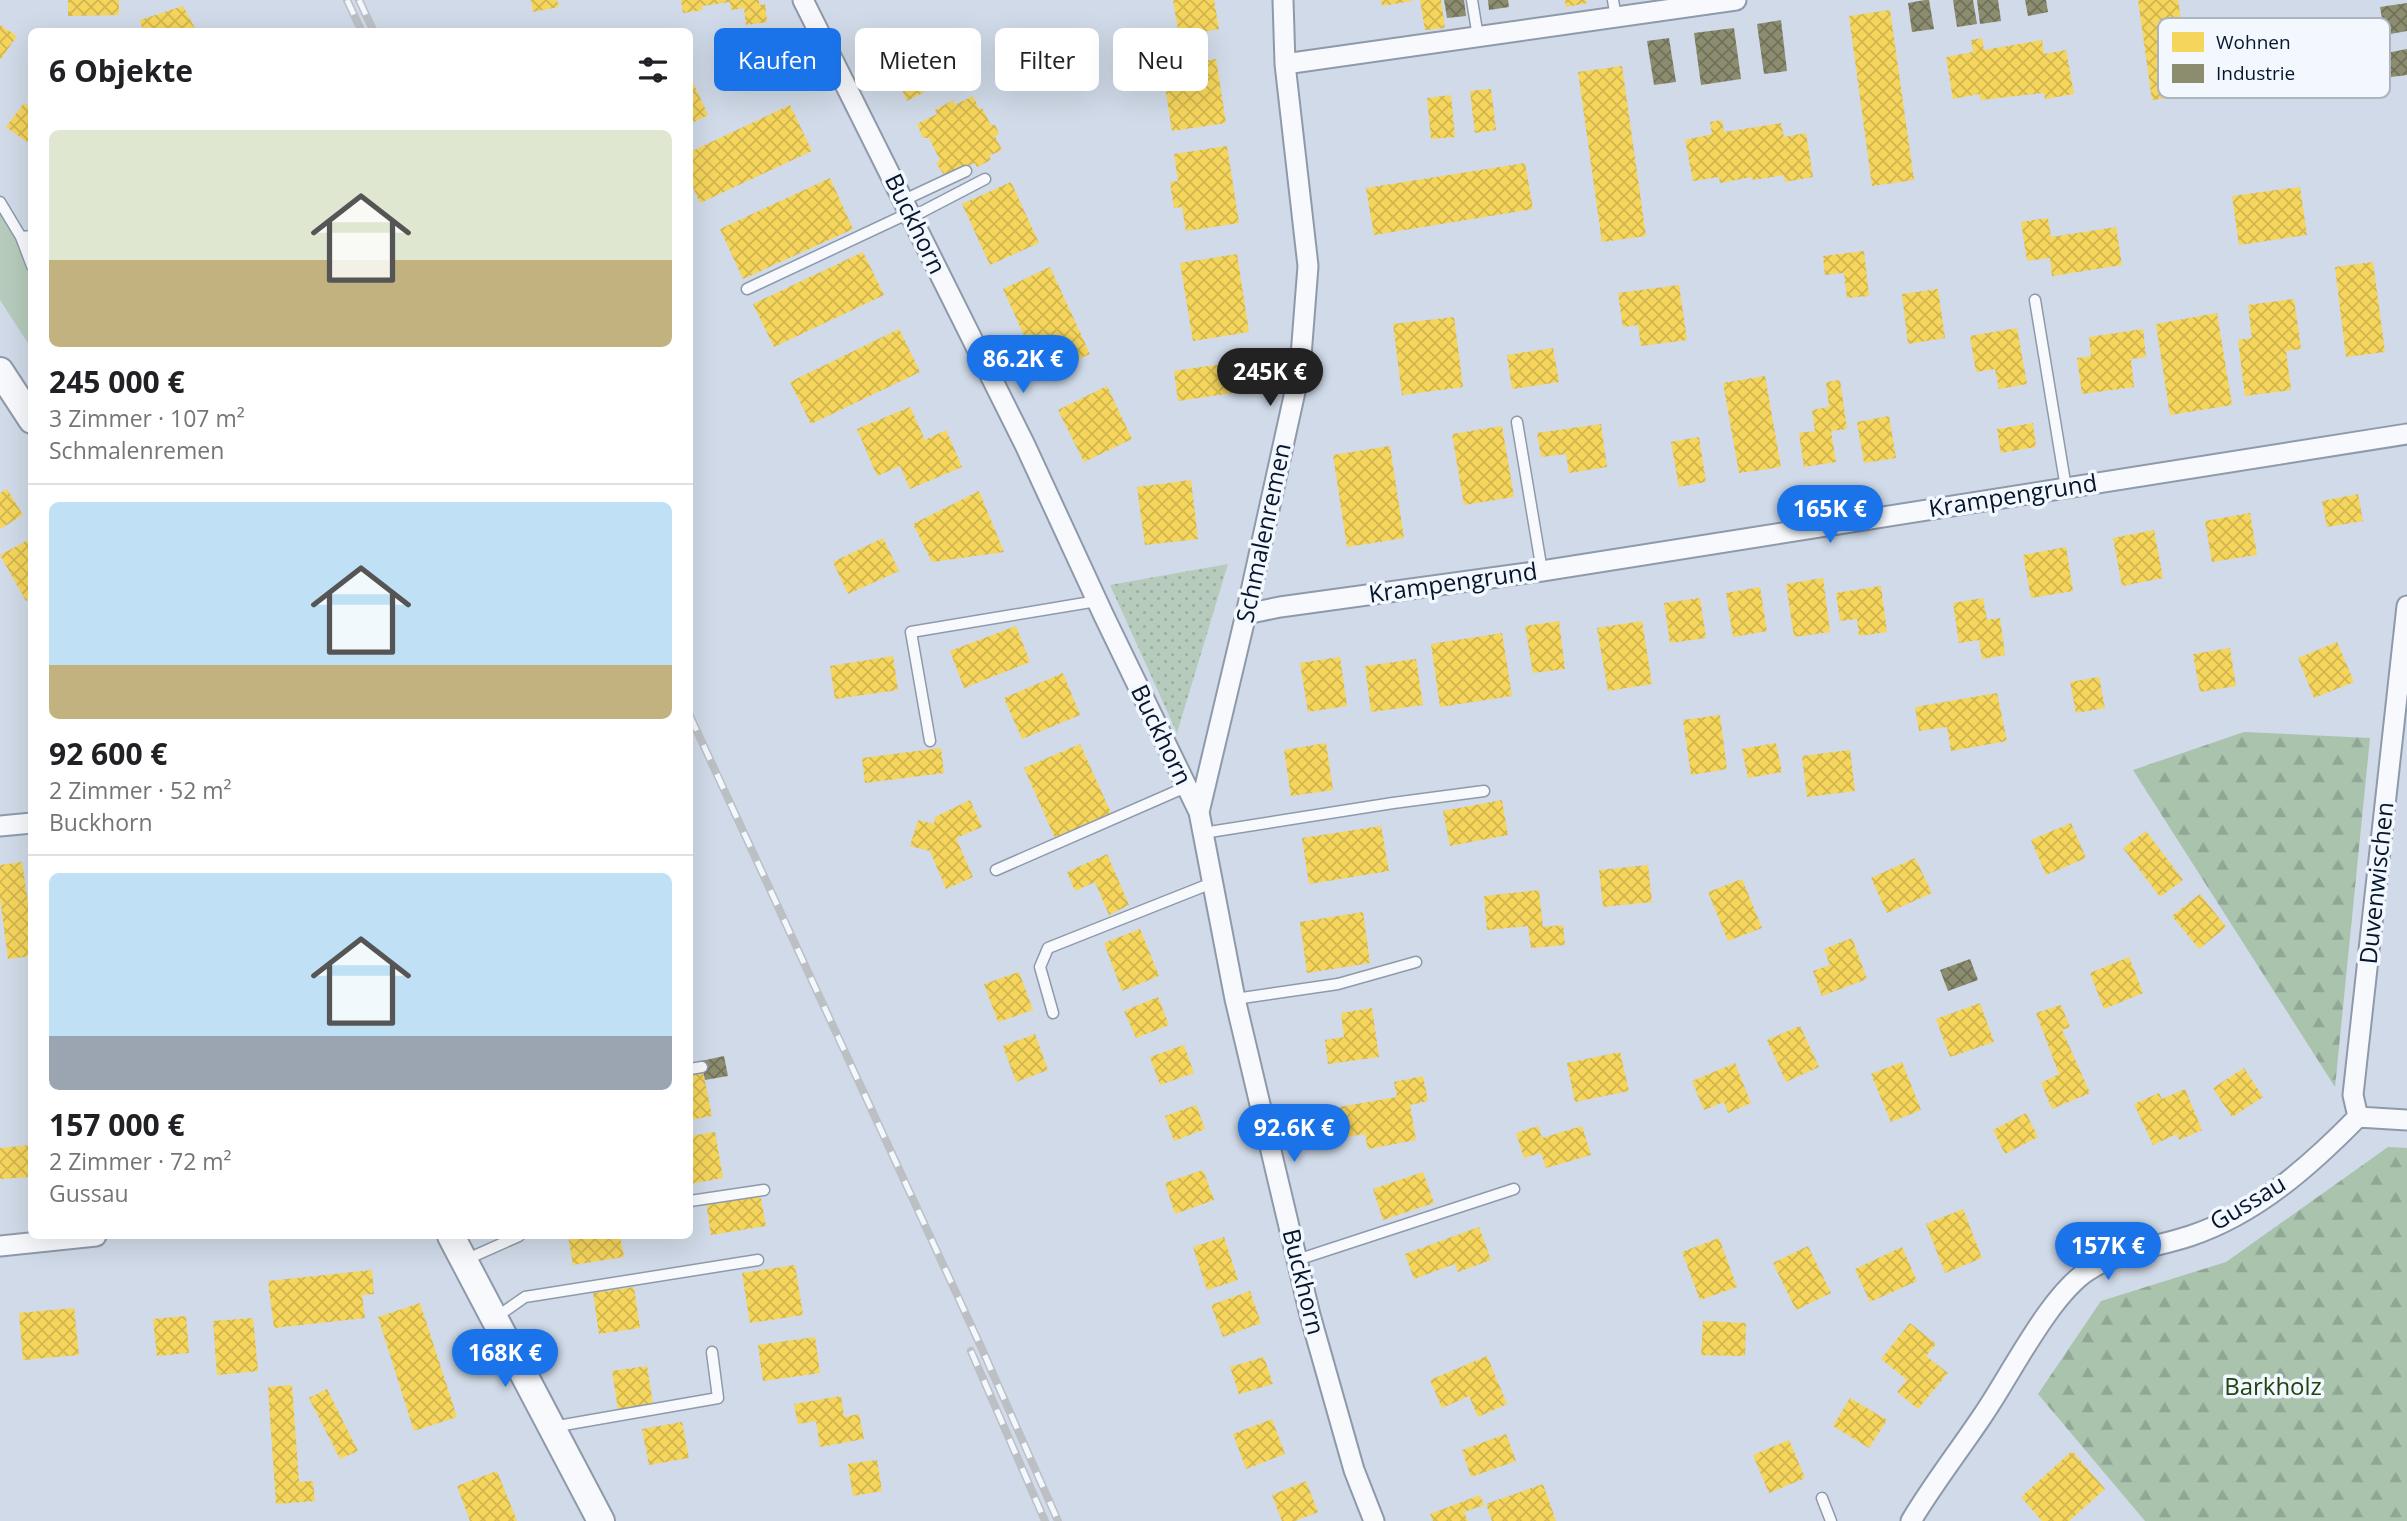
<!DOCTYPE html>
<html lang="de">
<meta charset="utf-8">
<style>
body{margin:0;font-family:"Open Sans",sans-serif;background:#f6f6f6;color:#202124;height:100vh;display:flex;flex-direction:column;font-size:26px;white-space:nowrap}
*{box-sizing:border-box;margin:0}
p{font-size:23px;color:#757577}
.icon{flex:none;width:38px;height:38px;fill:none;stroke:currentColor;stroke-width:2;stroke-linecap:round;stroke-linejoin:round}
.map{position:relative;flex:1;overflow:hidden}
.side{position:absolute;left:28px;top:28px;width:665px;height:1211px;display:flex;flex-direction:column;background:#fff;border-radius:10px;box-shadow:0 7px 28px #0002}
.side>*{flex:none}
.guide{position:absolute;left:714px;top:28px;width:665px;height:63px;display:flex;gap:14px}
.price{position:absolute;translate:-50% -60px;padding:0 16px;border-radius:24px;background:#1a73e8;color:#fff;font-size:23px;line-height:46px;filter:drop-shadow(0 2px 4px #0008)}
.price::after{content:'';position:absolute;left:50%;top:42px;width:21px;height:16px;margin-left:-10px;background:inherit;clip-path:polygon(0 0,100% 0,50% 100%)}
.price.on{background:#222;color:#fff}
ul{padding:0;list-style:none}
li{display:grid;align-content:center;gap:14px;height:371px;padding:0 21px}
li+li{border-top:2px solid #e0e0e0}
li span{display:grid;place-items:center;height:217px;border-radius:10px;color:#555}
li>.icon{margin-inline-start:auto}
span .icon{width:126px;height:126px;fill:#fffc;stroke-width:1}
li b{font-size:30px}
h2{display:flex;justify-content:space-between;align-items:center;height:84px;padding:0 21px;font-size:30px}
.pill{padding:0 24px;border-radius:10px;background:#fff;box-shadow:0 7px 28px #0002;font-size:24px;line-height:63px}
.pill.on{background:#1a73e8;color:#fff}
.map>svg:first-child{display:block}
.grass{fill:#b6cbbb}
.forest{fill:url(#forest-firs)}
.park{fill:url(#park-dots)}
.homes{fill:url(#homes-cross-hatch)}
.industry{fill:url(#industry-cross-hatch)}
.lines{fill:none;stroke-linecap:round;stroke-linejoin:round}
.lane-casing{stroke:#8e9aab;stroke-width:13}
.street-casing{stroke:#8e9aab;stroke-width:23}
.secondary-casing{stroke:#8e9aab;stroke-width:30}
.lane{stroke:#f8f9fc;stroke-width:10}
.street{stroke:#f8f9fc;stroke-width:19}
.secondary{stroke:#f8f9fc;stroke-width:26}
.rail-casing{stroke:#bcbfc4;stroke-width:8}
.rail{stroke:#f3f7fe;stroke-width:5;stroke-dasharray:16;stroke-linecap:butt}
.labels{text-anchor:middle;stroke-width:7;stroke-linejoin:round;paint-order:stroke}
.street-label{font-size:24px;fill:#06162d;stroke:#f3f7fe}
.park-label{font-size:24px;fill:#20440f;stroke:#f3f7fe}
.key{fill:#f3f7fe;stroke:#acb4bf;stroke-width:2}
.key-label{font-size:19px;fill:#06162d}
</style>
<div class="map">
<svg width="2407" height="1521" viewBox="0 0 2407 1521">
<defs>
<pattern id="forest-firs" width="22" height="20" patternUnits="userSpaceOnUse" patternTransform="scale(1.75)"><rect width="22" height="20" fill="#aac3ad"/><path d="M5 1l3.5 6h-7zM16 11l3.5 6h-7z" fill="#91a795"/></pattern>
<pattern id="park-dots" width="8" height="8" patternUnits="userSpaceOnUse" patternTransform="scale(1.75)"><rect width="8" height="8" fill="#b6cbbb"/><path d="M2 2h.1M6 6h.1" fill="none" stroke="#9baea1" stroke-width="1.8" stroke-linecap="round"/></pattern>
<pattern id="homes-cross-hatch" width="8" height="8" patternUnits="userSpaceOnUse" patternTransform="scale(1.75)"><rect width="8" height="8" fill="#f6d55c"/><path d="M0 0l8 8M0 8l8-8" fill="none" stroke="#d1b650"/></pattern>
<pattern id="industry-cross-hatch" width="8" height="8" patternUnits="userSpaceOnUse" patternTransform="scale(1.75)"><rect width="8" height="8" fill="#8c8c6e"/><path d="M0 0l8 8M0 8l8-8" fill="none" stroke="#70715b"/></pattern>
</defs>
<rect width="100%" height="100%" fill="#d0dae8"/>
<path class="grass" d="M0,202L31,266V348L0,300Z"/>
<path class="forest" d="M2244,732L2370,738L2335,1087L2133,770Z
M2388,1147L2407,1148V1521H2145L2038,1394L2101,1301L2226,1262Z"/>
<path class="park" d="M1228,564L1177,733L1110,585Z"/>
<path class="homes" d="M68,0H119V15L68,16Z
M531,0H557L559,7L533,12Z
M681,0H759V5L765,4L767,22L746,25L744,8L731,10L730,2L702,6L703,10L683,13Z
M1173,0H1214L1219,29L1179,36Z
M1381,0H1412V1L1382,6Z
M1420,0H1441L1445,28L1425,30Z
M1565,0H1586L1587,3L1566,7Z
M2138,0H2178L2192,95L2152,100Z
M183,6L197,32H143L140,20Z
M1890,10L1914,180L1872,186L1849,16Z
M0,25L17,36L0,60Z
M939,31L959,74L907,101L880,41Z
M1982,38L1984,50L2042,40L2044,54L2066,50L2074,94L2045,99L2044,93L1981,100L1979,94L1953,99L1946,57L1973,52L1971,40Z
M1216,59L1226,123L1172,131L1162,67Z
M1622,66L1646,236L1602,242L1578,72Z
M690,76L708,115L690,124Z
M1491,89L1496,130L1475,133L1470,91Z
M1451,95L1455,137L1431,139L1427,98Z
M973,96L979,109L982,108L991,125H995L999,133L995,136L1002,150L989,156L991,160L977,167L975,163L945,176L936,163L940,160L929,138H923L917,124L937,114L935,110L953,100L955,105Z
M24,103L32,108V135L27,142L6,127Z
M790,105L812,151L700,203L690,181V152Z
M1722,120L1724,132L1781,123L1784,137L1806,133L1813,177L1785,182L1784,175L1753,180L1752,177L1720,183L1719,177L1693,181L1685,140L1712,134L1710,122Z
M1227,146L1239,223L1186,231L1182,207L1174,208L1170,182L1178,181L1174,154Z
M1525,163L1533,209L1374,235L1366,188Z
M830,178L853,229L743,279L720,229Z
M1011,182L1039,243L990,265L962,204Z
M2300,187L2307,235L2239,245L2232,196Z
M2048,218L2051,237L2116,227L2122,265L2052,276L2050,258L2027,261L2021,222Z
M1864,251L1869,296L1847,298L1844,273L1825,275L1823,256Z
M863,252L884,295L774,347L753,304Z
M1237,254L1249,332L1193,341L1180,263Z
M2373,262L2385,352L2346,357L2335,267Z
M1050,267L1090,354L1042,375L1003,289Z
M1679,285L1687,340L1641,346L1638,325L1623,327L1618,293Z
M1938,289L1945,338L1908,344L1902,294Z
M2294,299L2301,349L2286,351L2291,390L2245,396L2238,340L2252,338L2248,305Z
M2217,313L2232,405L2170,415L2156,324Z
M1454,317L1463,387L1402,395L1393,324Z
M2017,328L2027,384L1999,389L1995,369L1976,372L1970,336Z
M899,329L920,372L811,424L790,382Z
M2143,329L2146,357L2131,359L2134,387L2082,394L2077,358L2091,356L2089,337Z
M1553,348L1559,382L1512,389L1507,355Z
M1229,363L1233,393L1178,401L1174,371Z
M1765,376L1781,467L1739,473L1723,383Z
M1840,380L1847,429L1831,431L1836,462L1804,467L1799,433L1815,431L1812,410L1829,407L1826,382Z
M1107,386L1132,439L1084,462L1058,410Z
M910,407L925,440L946,430L962,467L910,489L900,466L877,476L857,429Z
M1889,416L1896,458L1864,463L1857,422Z
M2033,423L2036,447L2001,453L1997,429Z
M1601,424L1607,467L1569,473L1566,454L1541,457L1537,433Z
M1502,426L1514,497L1464,505L1452,434Z
M1699,437L1706,482L1679,487L1671,442Z
M1390,446L1404,538L1347,547L1333,455Z
M1191,480L1198,539L1145,545L1137,487Z
M7,489L23,515L0,529V493Z
M979,491L1004,552L932,562L913,524Z
M2358,494L2363,521L2327,527L2322,501Z
M2250,513L2257,555L2212,562L2205,521Z
M2154,530L2163,578L2122,586L2113,538Z
M32,538V598L26,601L0,555Z
M883,538L899,571L848,594L833,562Z
M2066,547L2073,591L2031,598L2023,555Z
M1823,578L1830,632L1794,637L1786,584Z
M1881,586L1887,632L1859,636L1857,619L1840,621L1836,593Z
M1760,587L1767,631L1733,637L1726,593Z
M1700,598L1706,638L1670,643L1664,603Z
M1983,598L1987,620L2000,618L2005,655L1982,659L1979,640L1959,643L1953,603Z
M1559,621L1565,669L1533,673L1525,626Z
M1642,621L1652,684L1608,691L1597,628Z
M1016,626L1030,662L964,688L950,651Z
M1502,633L1512,696L1440,707L1431,644Z
M2337,642L2354,682L2314,698L2298,658Z
M2230,648L2236,686L2200,692L2193,654Z
M893,656L898,690L835,699L830,666Z
M1340,657L1347,706L1308,712L1300,663Z
M1416,659L1423,705L1371,712L1365,666Z
M1063,673L1080,715L1022,739L1004,698Z
M2099,677L2105,708L2076,713L2070,682Z
M1997,693L2007,741L1951,751L1947,727L1919,731L1915,707Z
M1720,715L1727,769L1691,775L1683,720Z
M1326,743L1333,790L1291,796L1284,750Z
M1776,743L1782,772L1748,778L1742,749Z
M1080,744L1111,813L1055,838L1024,768Z
M941,748L944,773L865,783L862,758Z
M1850,750L1855,791L1807,797L1802,756Z
M970,800L982,827L956,838L973,877L946,889L930,851L910,846L918,820L934,824L935,817Z
M1502,800L1508,835L1450,846L1443,811Z
M2071,823L2086,858L2046,875L2031,840Z
M1381,826L1389,871L1309,884L1302,838Z
M2146,831L2183,880L2160,897L2123,848Z
M1107,854L1129,905L1109,915L1095,882L1075,891L1067,872Z
M1915,858L1932,893L1887,913L1871,878Z
M22,862L32,931V956L8,959L0,898V865Z
M1648,865L1652,902L1603,907L1599,870Z
M1742,879L1762,928L1728,941L1708,892Z
M1539,890L1543,927L1563,925L1565,945L1531,948L1528,926L1487,930L1484,896Z
M2200,894L2226,927L2199,949L2172,916Z
M1363,912L1370,963L1307,973L1300,922Z
M1140,929L1159,976L1122,991L1104,943Z
M1852,938L1867,979L1822,996L1813,971L1830,965L1824,949Z
M2129,957L2143,993L2104,1009L2090,973Z
M1019,972L1033,1010L998,1022L984,984Z
M1158,997L1169,1025L1136,1038L1124,1011Z
M1980,1003L1994,1042L1950,1057L1936,1019Z
M2061,1005L2070,1027L2062,1030L2090,1093L2052,1109L2041,1083L2059,1074L2036,1013Z
M1372,1008L1379,1057L1328,1064L1325,1040L1344,1037L1341,1013Z
M1800,1026L1819,1067L1786,1082L1767,1040Z
M1035,1034L1048,1070L1016,1082L1003,1046Z
M1184,1045L1194,1073L1160,1085L1150,1057Z
M1620,1052L1629,1091L1575,1102L1567,1063Z
M1902,1062L1921,1110L1891,1122L1871,1074Z
M1735,1063L1751,1103L1728,1113L1724,1102L1704,1110L1692,1081Z
M2244,1068L2263,1097L2232,1117L2213,1088Z
M703,1072L712,1116L690,1120V1075Z
M1423,1076L1428,1101L1410,1105L1416,1140L1368,1149L1365,1134L1345,1137L1339,1107L1397,1097L1394,1082Z
M2185,1089L2202,1130L2179,1140L2177,1134L2153,1145L2134,1104L2159,1093L2162,1099Z
M1196,1105L1205,1129L1174,1141L1165,1116Z
M2026,1113L2038,1137L2005,1154L1993,1130Z
M1538,1126L1542,1138L1582,1126L1591,1155L1546,1168L1541,1153L1524,1158L1516,1133Z
M715,1132L723,1178L690,1184V1136Z
M32,1145V1177L0,1179V1148Z
M1203,1170L1214,1200L1175,1214L1165,1183Z
M1423,1172L1434,1203L1383,1220L1373,1189Z
M760,1193L766,1226L711,1235L706,1202Z
M1963,1209L1982,1258L1945,1273L1926,1224Z
M1479,1227L1491,1260L1458,1272L1455,1264L1414,1279L1405,1254Z
M568,1236H620L624,1257L573,1265Z
M1224,1237L1238,1280L1207,1290L1193,1247Z
M1719,1238L1737,1287L1700,1300L1682,1252Z
M1808,1246L1831,1293L1796,1310L1773,1263Z
M1902,1247L1917,1281L1870,1302L1855,1269Z
M795,1265L803,1315L750,1323L742,1273Z
M372,1270L374,1294L362,1295L365,1318L274,1328L268,1281Z
M634,1287L640,1328L599,1334L593,1293Z
M1250,1291L1261,1323L1223,1337L1211,1305Z
M420,1303L457,1417L414,1431L378,1317Z
M74,1308L79,1355L23,1360L19,1313Z
M186,1316L189,1353L157,1356L153,1319Z
M253,1318L258,1371L217,1375L213,1321Z
M1703,1321L1746,1323L1745,1356L1701,1355Z
M1910,1323L1936,1344L1926,1356L1948,1373L1918,1409L1897,1392L1907,1380L1881,1359Z
M815,1337L820,1373L763,1381L758,1345Z
M1487,1356L1507,1404L1478,1417L1469,1396L1442,1408L1430,1380Z
M1264,1357L1273,1384L1239,1394L1230,1367Z
M647,1366L653,1404L618,1409L612,1371Z
M292,1385L299,1482L313,1481L315,1501L276,1504L268,1387Z
M327,1389L358,1451L340,1459L309,1398Z
M841,1396L844,1417L859,1414L864,1439L820,1447L816,1421L798,1424L794,1404Z
M1850,1398L1887,1420L1869,1448L1833,1426Z
M1272,1419L1285,1454L1246,1469L1233,1434Z
M682,1422L689,1458L649,1465L642,1429Z
M1506,1434L1516,1461L1471,1477L1462,1450Z
M1789,1440L1805,1478L1769,1493L1753,1455Z
M2072,1451L2105,1489L2069,1521H2042L2021,1497Z
M877,1460L882,1491L853,1496L848,1464Z
M497,1471L517,1521H470L457,1486Z
M1306,1481L1318,1512L1295,1521H1282L1272,1495Z
M1543,1484L1556,1521H1492L1486,1504Z
M1480,1495L1484,1505L1464,1512L1468,1521H1433L1430,1514Z"/>
<path class="industry" d="M1444,0H1464L1466,16L1447,18Z
M1488,0H1508L1509,7L1489,10Z
M1925,0H1929L1934,29L1912,32L1908,3Z
M1953,0H1973L1977,24L1957,27Z
M1977,0H1998L2001,21L1980,24Z
M2025,0H2046L2048,12L2028,16Z
M2407,3V31L2385,35L2380,7Z
M1781,20L1787,71L1764,74L1757,24Z
M1734,28L1741,79L1701,85L1694,33Z
M1669,38L1676,82L1654,85L1647,41Z
M2407,49V75L2391,77L2386,53Z
M1970,959L1978,980L1948,991L1940,970Z
M724,1056L728,1076L705,1080L701,1061Z"/>
<g class="lines">
<defs>
<path id="lane" d="M1472,0L1478,37
M1613,0L1616,18
M904,200L966,171
M0,202L21,237L32,266
M912,217L985,179
M21,237L32,236
M747,289L909,213
M2035,300L2066,488
M1517,422L1542,571
M930,741L911,632L1097,601
M1203,833L1393,803L1484,791
M996,870L1186,787
M1235,999L1338,984L1416,962
M1053,1013L1040,967L1048,948L1212,883
M690,1069L702,1067
M690,1201L764,1190
M465,1260L519,1236
M1297,1260L1514,1189
M495,1318L525,1297L758,1260
M552,1427L718,1398L712,1352
M1822,1498L1831,1521"/>
<path id="street" d="M803,0L1025,445L1104,616L1199,812L1235,999L1310,1315L1354,1470L1374,1521
M1285,64L1736,0
M1246,614L1280,607L1542,571L2407,434
M1199,812L1246,614L1300,369L1308,266L1285,64L1283,0
M0,826L32,823
M2358,1117L2353,1095L2407,606
M0,1246L96,1236
M1911,1521C1933,1484 1959,1451 1983,1415C2010,1376 2050,1294 2089,1270C2118,1251 2157,1247 2190,1236C2256,1214 2310,1166 2358,1117L2407,1120"/>
<path id="secondary" d="M0,371L32,420
M451,1236L601,1521"/>
</defs>
<use href="#lane" class="lane-casing"/>
<use href="#street" class="street-casing"/>
<use href="#secondary" class="secondary-casing"/>
<use href="#lane" class="lane"/>
<use href="#street" class="street"/>
<use href="#secondary" class="secondary"/>
<defs>
<path id="rail" d="M347,0L362,32
M359,0L374,32
M690,716L982,1349L1058,1521
M971,1351L1045,1521"/>
</defs>
<use href="#rail" class="rail-casing"/>
<use href="#rail" class="rail"/>
</g>
<g class="labels">
<g class="street-label">
<text transform="translate(915 224) rotate(64)" y="8">Buckhorn</text>
<text transform="translate(2013 496) rotate(-9)" y="8">Krampengrund</text>
<text transform="translate(1264 533) rotate(-78)" y="8">Schmalenremen</text>
<text transform="translate(1453 583) rotate(-8)" y="8">Krampengrund</text>
<text transform="translate(1161 735) rotate(64)" y="8">Buckhorn</text>
<text transform="translate(2377 883) rotate(-84)" y="8">Duvenwischen</text>
<text transform="translate(2248 1203) rotate(-31)" y="8">Gussau</text>
<text transform="translate(1303 1282) rotate(76)" y="8">Buckhorn</text>
</g>
<g class="park-label">
<text x="2273" y="1395">Barkholz</text>
</g>
</g>
<rect x="2158" y="18" width="232" height="80" rx="10" class="key"/>
<rect x="2172" y="32" width="32" height="20" fill="#f6d55c"/>
<rect x="2172" y="64" width="32" height="19" fill="#8c8c6e"/>
<g class="key-label">
<text x="2216" y="49">Wohnen</text>
<text x="2216" y="80">Industrie</text>
</g>
</svg>
<b class="price" style="left:1023px;top:395px">86.2K €</b>
<b class="price on" style="left:1270px;top:408px">245K €</b>
<b class="price" style="left:1830px;top:545px">165K €</b>
<b class="price" style="left:1294px;top:1164px">92.6K €</b>
<b class="price" style="left:2108px;top:1282px">157K €</b>
<b class="price" style="left:505px;top:1389px">168K €</b>
<div class="guide">
<a class="pill on">Kaufen</a>
<a class="pill">Mieten</a>
<a class="pill">Filter</a>
<a class="pill">Neu</a>
</div>
<section class="side">
<h2>6 Objekte<svg class="icon" aria-label="filters" viewBox="0 0 24 24"><path d="M4 7h16M4 17h16"/><circle cx="9" cy="7" r="2"/><circle cx="15" cy="17" r="2"/></svg></h2>
<ul>
<li><span style="background:linear-gradient(#dfe7d0 60%,#c2b280 0)"><svg class="icon" aria-label="home" viewBox="0 0 24 24"><path d="M3 11l9-7 9 7M6 9v11h12V9"/></svg></span><div><b>245 000 €</b><p>3 Zimmer · 107 m²</p><p>Schmalenremen</p></div></li>
<li><span style="background:linear-gradient(#bfe0f5 75%,#c2b280 0)"><svg class="icon" aria-label="home" viewBox="0 0 24 24"><path d="M3 11l9-7 9 7M6 9v11h12V9"/></svg></span><div><b>92 600 €</b><p>2 Zimmer · 52 m²</p><p>Buckhorn</p></div></li>
<li><span style="background:linear-gradient(#bfe0f5 75%,#9aa5b1 0)"><svg class="icon" aria-label="home" viewBox="0 0 24 24"><path d="M3 11l9-7 9 7M6 9v11h12V9"/></svg></span><div><b>157 000 €</b><p>2 Zimmer · 72 m²</p><p>Gussau</p></div></li>
</ul>
</section>
</div>
